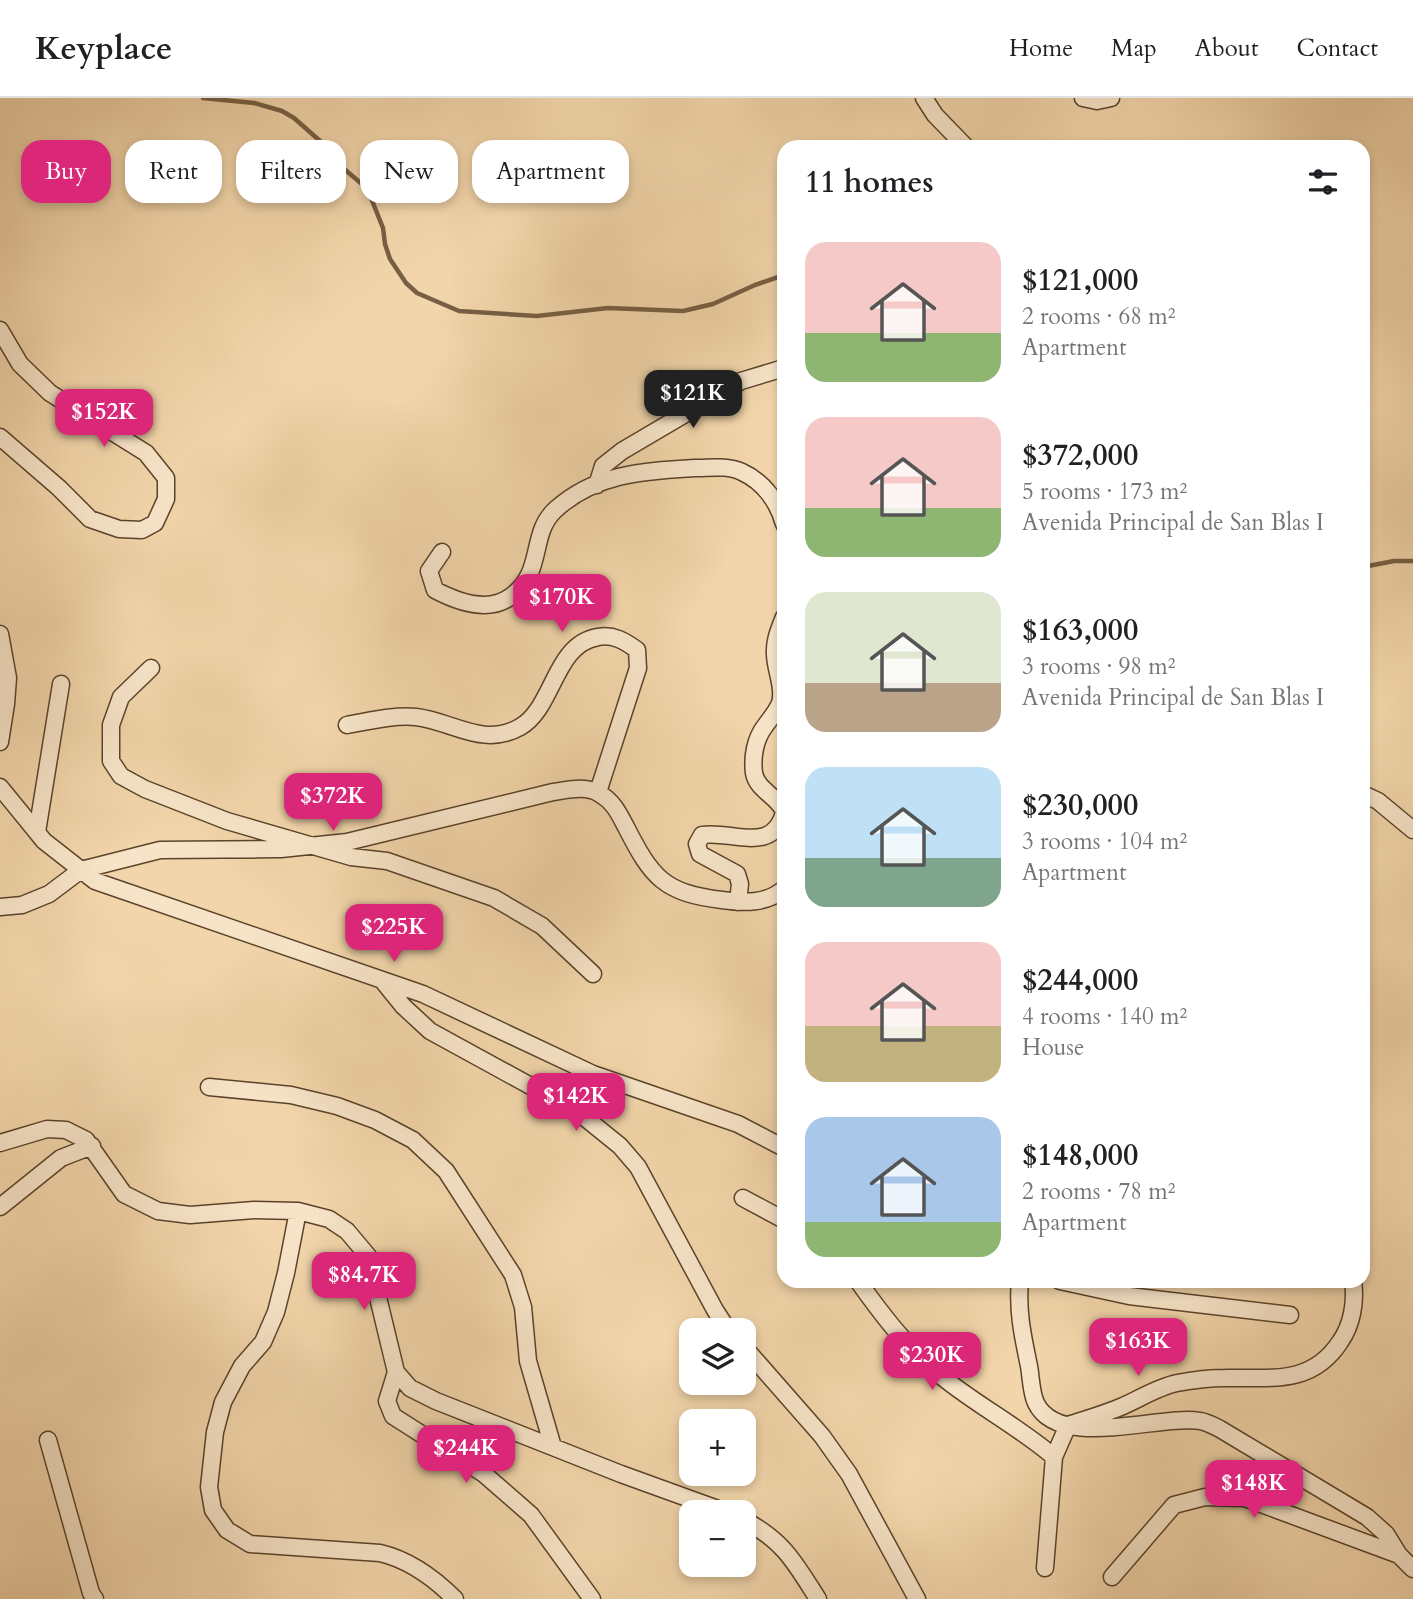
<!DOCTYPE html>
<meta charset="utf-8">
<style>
body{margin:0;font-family:Cardo,serif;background:#f6f6f6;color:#202124;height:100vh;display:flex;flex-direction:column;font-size:26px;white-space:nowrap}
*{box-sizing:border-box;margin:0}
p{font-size:23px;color:#757577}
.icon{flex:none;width:38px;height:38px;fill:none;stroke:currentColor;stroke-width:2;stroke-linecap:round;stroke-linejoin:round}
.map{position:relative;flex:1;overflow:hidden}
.details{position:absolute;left:777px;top:42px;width:593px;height:1148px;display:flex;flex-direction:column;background:#fff;border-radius:21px;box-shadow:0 4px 10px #0003}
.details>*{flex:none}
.hud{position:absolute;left:21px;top:42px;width:651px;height:63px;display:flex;gap:14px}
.buttons{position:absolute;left:679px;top:1220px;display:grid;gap:14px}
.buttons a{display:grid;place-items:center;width:77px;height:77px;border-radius:14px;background:#fff;box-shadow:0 4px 10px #0003;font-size:35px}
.price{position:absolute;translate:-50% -60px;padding:0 16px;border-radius:14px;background:#db2777;color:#fff;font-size:23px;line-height:46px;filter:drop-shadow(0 2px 4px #0008)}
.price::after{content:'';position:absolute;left:50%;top:42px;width:21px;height:16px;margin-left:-10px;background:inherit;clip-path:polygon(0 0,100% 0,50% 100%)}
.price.current{background:#222;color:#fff}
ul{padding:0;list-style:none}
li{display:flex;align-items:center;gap:21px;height:175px;padding:0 28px}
li span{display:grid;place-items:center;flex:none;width:196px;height:140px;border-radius:21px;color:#555}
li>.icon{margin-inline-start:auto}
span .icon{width:84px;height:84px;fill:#fffc;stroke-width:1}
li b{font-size:30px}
h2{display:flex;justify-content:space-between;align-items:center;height:84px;padding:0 28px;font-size:30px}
.chip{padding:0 24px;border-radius:21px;background:#fff;box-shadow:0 4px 10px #0003;font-size:24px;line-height:63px}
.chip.current{background:#db2777;color:#fff}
header{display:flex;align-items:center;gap:42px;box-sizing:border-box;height:98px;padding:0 35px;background:#fff;border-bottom:2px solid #e0e0e0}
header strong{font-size:33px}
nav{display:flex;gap:38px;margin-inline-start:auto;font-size:24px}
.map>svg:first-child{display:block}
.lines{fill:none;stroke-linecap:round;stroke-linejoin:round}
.stream{stroke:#775f43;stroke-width:4.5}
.minor-casing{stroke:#5a432a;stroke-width:19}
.minor{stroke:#f7e4c8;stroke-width:16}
</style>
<header>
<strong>Keyplace</strong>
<nav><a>Home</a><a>Map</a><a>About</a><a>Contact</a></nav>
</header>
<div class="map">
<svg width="1413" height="1501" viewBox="0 0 1413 1501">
<rect width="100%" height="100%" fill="#f2d5aa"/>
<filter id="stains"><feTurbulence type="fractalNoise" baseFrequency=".00286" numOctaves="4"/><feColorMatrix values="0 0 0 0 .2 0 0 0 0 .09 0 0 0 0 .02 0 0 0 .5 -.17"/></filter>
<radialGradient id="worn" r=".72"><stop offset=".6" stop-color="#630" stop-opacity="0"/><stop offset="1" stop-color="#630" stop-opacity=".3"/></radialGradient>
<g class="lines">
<path class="stream" d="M203,0L254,5L282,13L294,20L328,50L336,64L363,87L371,100L383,130L385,146L390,161L406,185L417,195L459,213L537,218L608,210L683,213L713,206L755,187L784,177
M1363,469L1394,463H1413"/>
<defs>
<path id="minor" d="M924,0L935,17L966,49
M1083,0L1097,3L1111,0
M0,232L20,266L50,295L146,355L166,380V401L155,425L142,432L119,431L90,421L59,390L0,339
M597,387L603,368L622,353L741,283L784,270
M442,454L429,473L435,492C456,503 488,515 510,499C545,475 529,436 555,412C595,375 645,373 695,370C710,370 728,367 742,374C764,384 778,404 784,426
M784,519C779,532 774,543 775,556C775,572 785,590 780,605C777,613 770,621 765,628C755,641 752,659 754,675C757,692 777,698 784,713
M0,536L8,580L6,606L0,644
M151,570L121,599L111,627V663L121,678L145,691L227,723L351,759L387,763L494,800L542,828L593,876
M347,627C370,623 393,617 416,619C452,623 483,650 520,629C554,610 554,546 598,539C613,536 625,543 637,552L638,570L598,694
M0,689L44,743L95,783L423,896L593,976L738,1026L784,1050
M1363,696L1378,703L1413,732
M37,734L61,586
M738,804L740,786L737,776L700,756L697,746L702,737C732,732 772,757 784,715
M0,809L22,807L49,796L81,772L160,752L281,751L347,744L553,694C568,692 586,687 600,696C614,704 619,716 626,729C652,780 664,795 722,802C744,805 766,806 784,791
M382,882L403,908L430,933L578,1014L620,1048L638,1069L715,1212L728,1232
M209,989L291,997L337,1008L375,1022L413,1042L446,1073L513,1177L523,1209L528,1263L553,1349
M0,1045L47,1031L66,1032L86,1042L124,1096L158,1113L190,1117L254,1112L298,1113L329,1121L347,1133L368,1158L396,1274L410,1290L436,1303L621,1376L726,1414
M743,1100L784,1122
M0,1109L61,1060L92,1048
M298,1113L286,1175L276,1214L263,1244L242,1268L223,1304L215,1334L209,1389L213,1412L227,1432L250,1446L380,1455C410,1462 434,1480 455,1501
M858,1183C883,1218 903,1244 935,1273C972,1305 1017,1327 1054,1359
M1020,1183C1017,1213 1023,1239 1029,1268C1031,1279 1031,1295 1036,1305C1059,1353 1161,1316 1200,1323C1207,1324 1214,1328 1220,1331L1367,1419L1386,1436L1399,1457
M1060,1183L1129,1198L1290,1217
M744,1249L822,1338L849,1376L917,1501
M396,1274L387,1303L393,1318L484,1376L531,1417L592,1501
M48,1342L91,1495L95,1501
M744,1422C784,1443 795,1465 818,1501
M1045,1470L1054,1359L1068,1327C1086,1321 1105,1316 1123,1308C1141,1300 1158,1289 1177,1285C1193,1282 1209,1280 1225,1280C1270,1279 1311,1288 1340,1244C1352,1227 1356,1204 1353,1183
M1112,1479L1174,1407L1205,1399L1245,1400L1399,1457L1413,1471"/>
</defs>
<use href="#minor" class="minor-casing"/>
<use href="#minor" class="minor"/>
</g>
<rect width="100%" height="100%" filter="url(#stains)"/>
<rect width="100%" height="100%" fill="url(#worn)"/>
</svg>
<div class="buttons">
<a><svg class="icon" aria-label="layers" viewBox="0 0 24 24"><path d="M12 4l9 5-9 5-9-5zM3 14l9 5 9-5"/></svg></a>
<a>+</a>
<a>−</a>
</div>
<b class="price current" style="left:693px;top:332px">$121K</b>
<b class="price" style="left:104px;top:351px">$152K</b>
<b class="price" style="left:562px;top:536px">$170K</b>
<b class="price" style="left:333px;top:735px">$372K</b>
<b class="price" style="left:394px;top:866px">$225K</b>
<b class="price" style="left:576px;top:1035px">$142K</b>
<b class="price" style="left:364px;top:1214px">$84.7K</b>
<b class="price" style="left:1138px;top:1280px">$163K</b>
<b class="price" style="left:932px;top:1294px">$230K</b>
<b class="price" style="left:466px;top:1387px">$244K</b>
<b class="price" style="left:1254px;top:1422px">$148K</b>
<div class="hud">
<a class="chip current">Buy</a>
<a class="chip">Rent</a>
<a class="chip">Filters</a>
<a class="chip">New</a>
<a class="chip">Apartment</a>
</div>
<section class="details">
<h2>11 homes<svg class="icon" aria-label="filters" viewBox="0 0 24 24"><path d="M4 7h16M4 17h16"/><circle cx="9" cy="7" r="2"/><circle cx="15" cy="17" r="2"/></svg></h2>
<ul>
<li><span style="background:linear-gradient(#f6c9c9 65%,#8fb573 0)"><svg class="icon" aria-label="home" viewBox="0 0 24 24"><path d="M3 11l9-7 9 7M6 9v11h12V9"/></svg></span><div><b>$121,000</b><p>2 rooms · 68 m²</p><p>Apartment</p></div></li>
<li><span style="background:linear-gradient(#f6c9c9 65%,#8fb573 0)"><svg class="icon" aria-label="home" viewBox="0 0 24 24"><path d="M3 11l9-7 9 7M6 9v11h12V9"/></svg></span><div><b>$372,000</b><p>5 rooms · 173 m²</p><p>Avenida Principal de San Blas I</p></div></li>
<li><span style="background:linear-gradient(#dfe7d0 65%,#b9a48a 0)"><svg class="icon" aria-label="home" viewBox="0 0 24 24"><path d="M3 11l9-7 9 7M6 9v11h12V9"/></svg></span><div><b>$163,000</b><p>3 rooms · 98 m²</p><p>Avenida Principal de San Blas I</p></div></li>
<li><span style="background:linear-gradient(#bfe0f5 65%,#7fa58c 0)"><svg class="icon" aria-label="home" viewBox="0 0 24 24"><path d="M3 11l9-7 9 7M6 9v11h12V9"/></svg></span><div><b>$230,000</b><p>3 rooms · 104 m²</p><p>Apartment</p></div></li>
<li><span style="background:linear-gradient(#f6c9c9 60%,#c2b280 0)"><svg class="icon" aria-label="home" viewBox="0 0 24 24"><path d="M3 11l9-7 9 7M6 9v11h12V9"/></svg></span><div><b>$244,000</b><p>4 rooms · 140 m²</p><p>House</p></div></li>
<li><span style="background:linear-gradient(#a9c7e8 75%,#8fb573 0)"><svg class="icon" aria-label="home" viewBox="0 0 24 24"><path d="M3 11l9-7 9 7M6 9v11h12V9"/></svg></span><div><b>$148,000</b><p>2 rooms · 78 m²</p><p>Apartment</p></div></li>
</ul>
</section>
</div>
